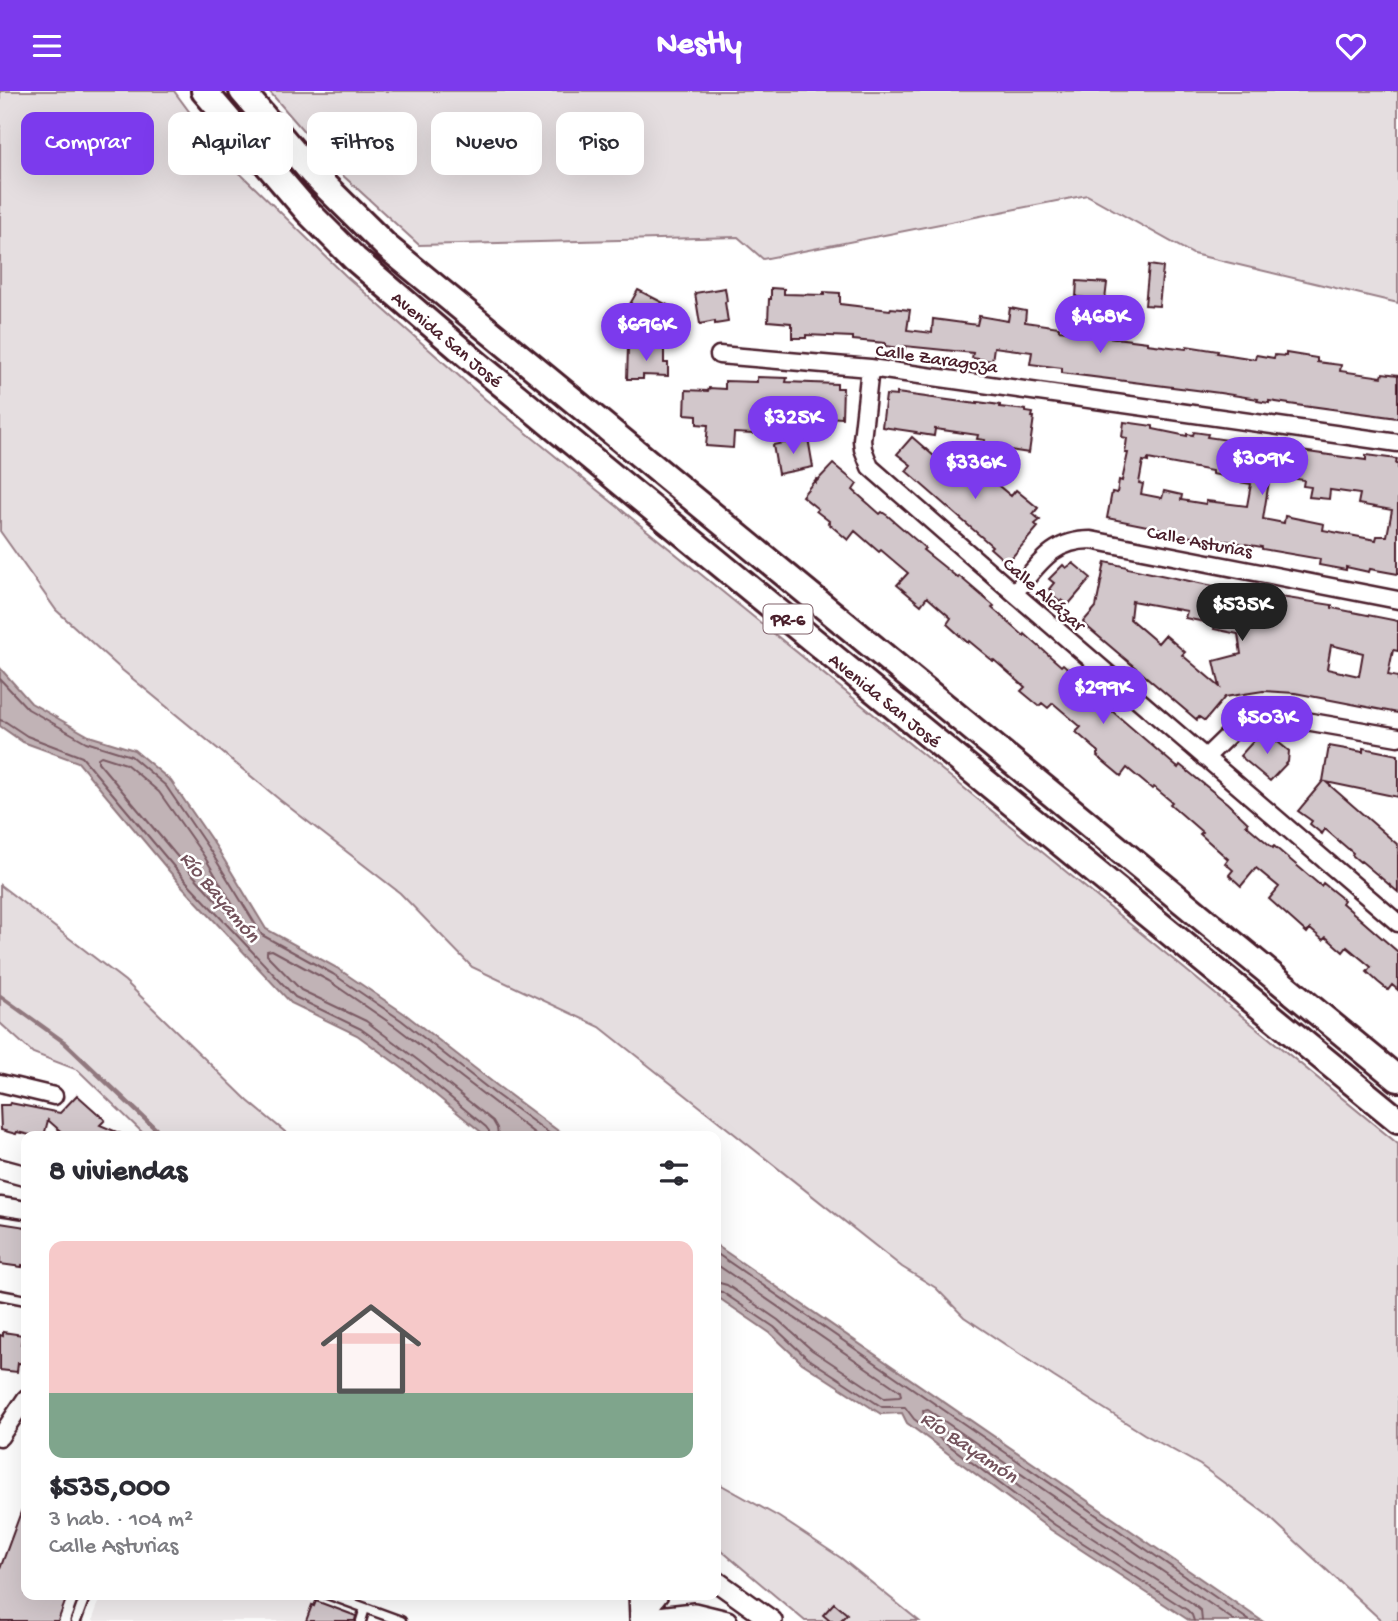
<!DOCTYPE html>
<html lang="es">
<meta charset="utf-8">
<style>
body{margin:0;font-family:"Gochi Hand",sans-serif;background:#f7f7f7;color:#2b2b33;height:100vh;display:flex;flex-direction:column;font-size:26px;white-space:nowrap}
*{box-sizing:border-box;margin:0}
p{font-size:23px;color:#7c7c81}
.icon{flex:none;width:38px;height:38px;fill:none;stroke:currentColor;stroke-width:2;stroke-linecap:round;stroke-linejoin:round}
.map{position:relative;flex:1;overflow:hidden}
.drawer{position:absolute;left:21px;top:1040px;width:700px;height:469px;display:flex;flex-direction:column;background:#fff;border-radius:14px;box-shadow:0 7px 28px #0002}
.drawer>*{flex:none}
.hud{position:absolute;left:21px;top:21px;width:700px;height:63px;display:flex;gap:14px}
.price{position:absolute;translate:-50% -60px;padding:0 16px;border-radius:24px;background:#7c3aed;color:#fff;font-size:23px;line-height:46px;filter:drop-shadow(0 2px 4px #0008)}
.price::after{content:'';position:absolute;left:50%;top:42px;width:21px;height:16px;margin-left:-10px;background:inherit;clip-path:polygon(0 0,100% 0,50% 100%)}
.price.selected{background:#222;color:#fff}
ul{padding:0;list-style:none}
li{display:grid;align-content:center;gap:14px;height:371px;padding:0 28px}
li span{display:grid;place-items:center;height:217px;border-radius:14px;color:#555}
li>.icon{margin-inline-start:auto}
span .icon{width:126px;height:126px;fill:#fffc;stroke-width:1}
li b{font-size:30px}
h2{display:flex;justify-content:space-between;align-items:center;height:84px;padding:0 28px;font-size:30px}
.chip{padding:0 24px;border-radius:14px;background:#fff;box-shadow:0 7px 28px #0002;font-size:24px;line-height:63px}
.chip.selected{background:#7c3aed;color:#fff}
header{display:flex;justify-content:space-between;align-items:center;height:91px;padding:0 28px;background:#7c3aed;color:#fff;font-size:32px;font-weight:700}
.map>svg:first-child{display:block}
.built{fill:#f2eeef}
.green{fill:#e5dee0;stroke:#987e86;stroke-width:2}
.water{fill:#c1b3b6;stroke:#91787e;stroke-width:2}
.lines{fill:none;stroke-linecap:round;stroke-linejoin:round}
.shore{stroke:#7a5a63;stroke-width:2}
.stream{stroke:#91787e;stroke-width:4.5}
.building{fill:#d2c7cb;stroke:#4a1f2b;stroke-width:2;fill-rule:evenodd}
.service-casing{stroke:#4a1f2b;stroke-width:13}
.minor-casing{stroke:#4a1f2b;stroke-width:21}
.tertiary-casing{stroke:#4a1f2b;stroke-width:24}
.primary-casing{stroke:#4a1f2b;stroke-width:30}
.service{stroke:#fff;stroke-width:8}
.minor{stroke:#fff;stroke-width:16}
.tertiary{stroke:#fff;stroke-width:19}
.primary{stroke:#fff;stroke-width:24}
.labels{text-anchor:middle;stroke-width:5;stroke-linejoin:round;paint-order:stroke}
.shield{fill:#fff;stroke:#80626b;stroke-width:2}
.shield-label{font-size:18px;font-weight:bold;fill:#4a1f2b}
.street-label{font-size:19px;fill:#4a1f2b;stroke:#fff}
.water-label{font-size:21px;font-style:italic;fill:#74535c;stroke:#fff}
</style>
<header><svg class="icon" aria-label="menu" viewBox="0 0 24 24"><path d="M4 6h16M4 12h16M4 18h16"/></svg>Nestly<svg class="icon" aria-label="heart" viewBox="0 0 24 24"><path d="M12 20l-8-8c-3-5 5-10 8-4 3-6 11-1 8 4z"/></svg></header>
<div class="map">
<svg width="1398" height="1530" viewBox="0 0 1398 1530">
<rect width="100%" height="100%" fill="#fff"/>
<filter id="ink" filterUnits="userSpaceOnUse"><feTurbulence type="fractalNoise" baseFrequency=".0143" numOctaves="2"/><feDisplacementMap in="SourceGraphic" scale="14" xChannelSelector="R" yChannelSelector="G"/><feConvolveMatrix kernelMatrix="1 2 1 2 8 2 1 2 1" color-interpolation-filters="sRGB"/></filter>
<g filter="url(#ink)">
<path class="built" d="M102,1503H291L354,1526L353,1530H92Z"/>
<path class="green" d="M0,0H174L222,65L346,185L485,308L958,692L1398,1053V1530H1382L1266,1423L1200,1374L1144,1343L1054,1286L964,1226L936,1197L902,1176L600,936L472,876L400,802L280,709L122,579L56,519L0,440Z
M269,0H1398V212L1193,163L1087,104L763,168L738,146L419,154L339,81Z
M0,794L125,890L248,1010L290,1045H146L78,979L33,962L0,932Z
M716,1391L779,1426L841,1467L919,1530H805L716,1455Z"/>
<path class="water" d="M0,577L31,612L89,645L134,659L171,690L217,757L266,838L337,877L405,923L499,996L565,1045H486L409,982L357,944L291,912L180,793L78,671L23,651L0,635Z
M716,1154L1262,1530H1190L1051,1439L907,1332L902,1322L881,1323L802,1272L770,1242L716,1205Z"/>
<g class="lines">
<path class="shore" d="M0,588L28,618L86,651L131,665L166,695L211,761L262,844L333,883L401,929L494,1002L553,1045
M0,629L6,631L27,645L82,666L185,789L295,906L361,938L414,976L486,1036L489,1040V1045
M101,665L126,673L159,701L204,765L240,826V830H235L192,783L98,671V667Z
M498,1045L497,1037L493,1030L419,970L366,930L301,899L267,864V860L272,859L329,890L396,936L538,1045
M716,1162L1250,1530
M716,1173L900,1300L901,1305L899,1306L884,1307L812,1259L778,1229L727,1194L716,1191
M716,1200L722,1201L774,1236L806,1266L882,1316H905L914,1328L1055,1434L1187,1519L1192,1524L1194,1530
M1202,1530L1201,1520L1192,1512L1060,1426L924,1325L923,1320L928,1319L1235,1530"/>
<path class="stream" d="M0,905L64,951L163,1045"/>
</g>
<path class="building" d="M1149,174L1163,176L1159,215L1145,214Z
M1077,190L1107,192L1105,209L1076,206Z
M725,197L727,210L725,211L728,231L715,233V230L700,233L695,202Z
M771,197L784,198V203L824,204V201L840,202V213L890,219L891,217L910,219L907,239L932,242L933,228L977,234L979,225L1008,230L1010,217L1026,220L1025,231L1059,236V239L1100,243V245L1147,251V253L1186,258L1187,255L1218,260L1217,262L1255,268L1256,264L1274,267L1275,264L1286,265V262L1317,267V271L1341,274L1340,280L1382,286L1383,282L1398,284V327L1310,315V316L1269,310V312L1257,310L1258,308L1220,302L1062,282V277L1030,273L1032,261L994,256L992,270L972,267L973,262L905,255V258L885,255V252L853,249V246L806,244V247H792V235H791V232L768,230L769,208H771Z
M638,199L681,221L668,241L626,220Z
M628,256L664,257V272H668V285L643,284V288H627Z
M757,286L787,287L786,291L837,293V297H843L842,327L773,323L772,333L753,332V343L734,342L733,357L706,355L708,334L697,333V324L685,323L686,299L708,300L709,297L725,298V290L757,291Z
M897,302L977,313V311L1000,314V316L1026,319V321L1033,322L1032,326H1034L1029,362L984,355L985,349L977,348L978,344L935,338L934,345L915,342L916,341L882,336L886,304L897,305Z
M1124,331L1153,335V338L1187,345V343L1193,344L1194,341L1208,343L1207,346L1315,362L1366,369V364L1397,368L1396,373H1398V483L1370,478L1369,481L1346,476V479L1319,474L1320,468L1262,458V456L1228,450H1221V451L1209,450L1174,442L1175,440L1167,439L1107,427L1112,401L1117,402L1119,389L1122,390L1128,362H1125L1127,347L1122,346ZM1148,368L1212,380V383L1239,388V391L1251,393L1247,415L1206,410V413L1181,409L1182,404L1164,400L1162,407L1141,403L1143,393L1139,392L1143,370L1148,371ZM1270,384L1304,389L1303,395L1311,396L1309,406L1329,408L1330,399L1360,403L1358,413L1392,419L1387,445H1377L1376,449L1323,439L1324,433L1285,425L1284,432L1263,428Z
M912,346L950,379L954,374L965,384L968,380L978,388L983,382L1011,405L1016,399L1038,417L1033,423L1040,429L1035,433L1038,436L1007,472L990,457L992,455L906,380L911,374L897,363Z
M808,347L813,376L778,383L773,354Z
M833,373L857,393L853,399L880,423L882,421L888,425L925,457L923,459L958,487L959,485L994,515L992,517L1024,545L1025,543L1061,575L1063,573L1114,618L1112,620L1178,677L1180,674L1227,712L1248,732L1246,734L1273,757L1274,755L1321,795L1323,792L1344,809L1342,812L1398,861V899L1392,894L1388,899L1378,891L1367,881L1371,876L1347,856L1343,861L1326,846L1323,849L1310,838L1307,842L1269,808L1279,796L1256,777L1241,795L1229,784L1233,779L1225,772L1228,768L1200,743L1202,741L1170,713L1172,711L1154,696L1152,698L1127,677L1121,685L1097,665L1099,661L1076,641L1081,636L1053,612L1048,617L1042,612L1039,615L1021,600L1025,596L994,569L993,570L969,550L968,552L947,533L951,527L927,506L921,514L897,494L908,482L881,459L879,461L855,440L848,449L828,432L829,430L816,420L818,418L802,405L816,388V391Z
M1105,471L1127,476V477L1218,496L1332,514V517L1398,530V560L1393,559L1388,584L1398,586V622L1295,602L1263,600L1225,606L1205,630L1199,626L1197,629L1084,533L1083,531L1096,516ZM1132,510L1187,520L1185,527L1215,533L1214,538L1238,543L1241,563L1214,570L1220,596L1182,564L1185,561L1165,544L1158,552L1130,528ZM1331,554L1363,562L1359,585L1327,578Z
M1073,472L1091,487L1068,514L1062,509L1060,511L1049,502L1051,500L1049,498L1054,492L1049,488L1063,474L1066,477Z
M1268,643L1289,660L1288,671L1270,690L1240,665L1258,645L1263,649Z
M1329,655L1363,661V657L1398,664V706L1326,691L1398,754V801L1361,770L1360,771L1352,764L1353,762L1325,738L1322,743L1310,733L1312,730L1298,720L1323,690Z
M77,1004L105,1029L100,1034L126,1045H66L48,1029L44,1045H34L17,1041L16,1043L1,1039L0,1014H9L10,1012L60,1022Z
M0,1132L26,1136V1175L22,1174V1176L0,1173Z
M3,1241L23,1244L21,1253L26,1254L25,1273L18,1272L17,1281L0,1279V1244L3,1245Z
M25,1410H26V1503H68L58,1530H0V1478Z
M316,1510L356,1525L355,1530H306L312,1514L314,1515Z
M834,1512L847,1523L840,1530H830L823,1524Z"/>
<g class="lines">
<defs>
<path id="service" d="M0,1204L26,1209
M327,1503L401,1530
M76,1530L86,1503
M361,1530L365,1517"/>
<path id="minor" d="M719,264L870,277L1398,352
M870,277L862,349L863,358L870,376L1014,502L1398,832
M1014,502C1038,475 1051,449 1091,449L1398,509
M1205,667L1243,630L1260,625L1271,624L1398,646
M0,992L54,1005
M0,1115L26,1119
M0,1346L26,1307
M639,1530L660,1503"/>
<path id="tertiary" d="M0,1078L26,1085
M716,1490L772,1530
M639,1503L640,1528L694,1522L727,1530"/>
<path id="primary" d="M204,0L308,121L355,168L475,271L625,395L1398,1029
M242,0L312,82L387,156L1398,988"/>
</defs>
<use href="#service" class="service-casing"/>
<use href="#minor" class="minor-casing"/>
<use href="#tertiary" class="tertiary-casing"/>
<use href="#primary" class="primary-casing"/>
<use href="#service" class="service"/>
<use href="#minor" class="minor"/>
<use href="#tertiary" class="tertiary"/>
<use href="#primary" class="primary"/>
</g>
</g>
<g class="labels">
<rect class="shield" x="763.5" y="513.5" width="49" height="29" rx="5"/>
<g class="shield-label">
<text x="788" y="534">PR-6</text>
</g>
<g class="street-label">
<text transform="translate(448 247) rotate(40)" y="7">Avenida San José</text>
<text transform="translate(937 266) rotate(8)" y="7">Calle Zaragoza</text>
<text transform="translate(1200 449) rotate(11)" y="7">Calle Asturias</text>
<text transform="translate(1045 502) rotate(41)" y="7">Calle Alcázar</text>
<text transform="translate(886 608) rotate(39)" y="7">Avenida San José</text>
</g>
<g class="water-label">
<text transform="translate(221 805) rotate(50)" y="7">Río Bayamón</text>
<text transform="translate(970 1355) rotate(34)" y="7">Río Bayamón</text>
</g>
</g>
</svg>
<b class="price" style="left:1100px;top:264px">$468K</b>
<b class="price" style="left:646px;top:272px">$696K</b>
<b class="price" style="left:793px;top:365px">$325K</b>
<b class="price" style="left:1262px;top:406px">$309K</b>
<b class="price" style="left:975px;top:410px">$336K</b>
<b class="price selected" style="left:1242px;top:552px">$535K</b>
<b class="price" style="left:1103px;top:635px">$299K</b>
<b class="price" style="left:1267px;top:665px">$503K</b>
<div class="hud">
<a class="chip selected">Comprar</a>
<a class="chip">Alquilar</a>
<a class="chip">Filtros</a>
<a class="chip">Nuevo</a>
<a class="chip">Piso</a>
</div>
<section class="drawer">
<h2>8 viviendas<svg class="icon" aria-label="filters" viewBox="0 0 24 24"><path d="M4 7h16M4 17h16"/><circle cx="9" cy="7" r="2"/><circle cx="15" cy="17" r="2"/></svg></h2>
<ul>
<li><span style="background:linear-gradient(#f6c9c9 70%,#7fa58c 0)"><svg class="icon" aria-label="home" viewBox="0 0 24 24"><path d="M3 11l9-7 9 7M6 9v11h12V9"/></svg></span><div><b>$535,000</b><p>3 hab. · 104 m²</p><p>Calle Asturias</p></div></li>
</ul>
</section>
</div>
